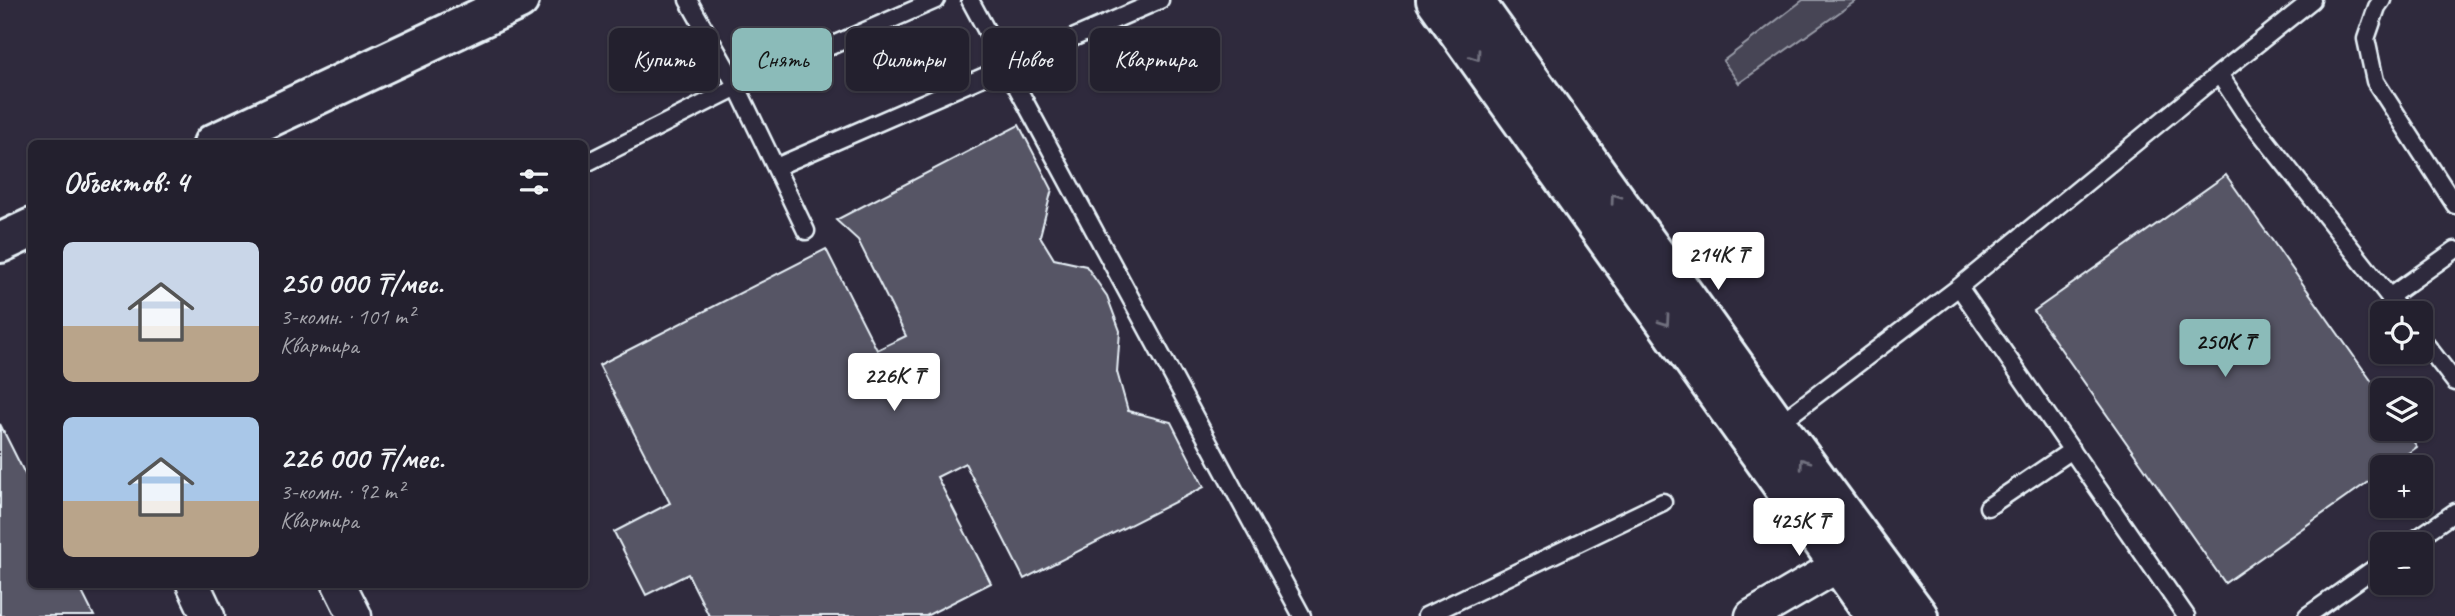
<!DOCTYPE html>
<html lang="ru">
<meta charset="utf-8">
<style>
body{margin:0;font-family:Caveat,sans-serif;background:#2f2d3a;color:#f1f3f6;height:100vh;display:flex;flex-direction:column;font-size:26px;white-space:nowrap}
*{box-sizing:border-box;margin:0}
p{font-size:23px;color:#a3a3aa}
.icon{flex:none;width:38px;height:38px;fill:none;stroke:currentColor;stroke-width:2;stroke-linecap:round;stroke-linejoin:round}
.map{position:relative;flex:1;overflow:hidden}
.side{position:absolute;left:28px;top:140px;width:560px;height:448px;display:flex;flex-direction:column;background:#23202e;border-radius:10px;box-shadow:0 2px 5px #0004,0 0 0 2px #403e4a}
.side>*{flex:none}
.top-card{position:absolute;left:609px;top:28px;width:665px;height:63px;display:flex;gap:14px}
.fabs{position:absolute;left:2370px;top:301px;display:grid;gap:14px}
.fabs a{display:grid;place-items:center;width:63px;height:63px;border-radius:10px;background:#23202e;box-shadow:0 2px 5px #0004,0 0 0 2px #403e4a;font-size:35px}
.price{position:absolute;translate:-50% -60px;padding:0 16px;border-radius:7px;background:#fff;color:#222;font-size:23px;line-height:46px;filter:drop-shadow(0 2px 4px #0008)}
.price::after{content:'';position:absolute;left:50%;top:42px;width:21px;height:16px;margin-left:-10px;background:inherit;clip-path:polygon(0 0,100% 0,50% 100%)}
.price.selected{background:#8bbbb9;color:#111}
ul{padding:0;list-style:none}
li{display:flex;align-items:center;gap:21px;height:175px;padding:0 35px}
li span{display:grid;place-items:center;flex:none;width:196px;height:140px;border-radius:10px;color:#555}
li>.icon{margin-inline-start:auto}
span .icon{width:84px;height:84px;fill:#fffc;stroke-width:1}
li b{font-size:30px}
h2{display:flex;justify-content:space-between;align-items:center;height:84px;padding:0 35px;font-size:30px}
.chip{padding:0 24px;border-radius:10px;background:#23202e;box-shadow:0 2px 5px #0004,0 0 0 2px #403e4a;font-size:24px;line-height:63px}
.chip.selected{background:#8bbbb9;color:#111}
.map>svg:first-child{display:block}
.green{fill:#464455;stroke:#979aa6;stroke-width:2}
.building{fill:#575565;stroke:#e8f1f8;stroke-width:2}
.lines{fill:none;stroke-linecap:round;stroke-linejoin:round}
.lane-casing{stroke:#e8f1f8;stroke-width:21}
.street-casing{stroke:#e8f1f8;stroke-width:37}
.secondary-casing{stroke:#e8f1f8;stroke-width:44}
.lane{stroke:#2f2a3d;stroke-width:16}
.street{stroke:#2f2a3d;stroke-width:32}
.secondary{stroke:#2f2a3d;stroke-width:38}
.oneway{stroke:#70707e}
</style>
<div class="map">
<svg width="2455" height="616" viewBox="0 0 2455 616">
<rect width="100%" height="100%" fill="#2f2a3d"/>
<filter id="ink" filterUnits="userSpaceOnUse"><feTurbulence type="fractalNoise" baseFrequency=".0143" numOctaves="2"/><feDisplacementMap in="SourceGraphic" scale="14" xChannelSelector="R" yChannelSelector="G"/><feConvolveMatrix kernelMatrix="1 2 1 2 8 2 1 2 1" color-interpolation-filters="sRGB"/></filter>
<g filter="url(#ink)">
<path class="green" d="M1803,0H1857L1739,83L1723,61Z"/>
<path class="building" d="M1019,125L1052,189L1040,236L1054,259L1086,266L1107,296L1120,331L1117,372L1128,411L1171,422L1204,487L1024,579L965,463L937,477L991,583L926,616H709L688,574L646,595L614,532L670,503L599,365L826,249L877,350L906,336L858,240L836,220Z
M2226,175L2382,396V429H2405L2417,447L2388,467H2382V472L2225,583L2034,311Z
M0,424L32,488V584H78L94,616H0Z"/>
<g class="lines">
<defs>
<path id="lane" d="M688,0L737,87L806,231
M970,0L1302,616
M2382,0L2377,7L2366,39L2375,81L2455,205
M2219,74L2312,0
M584,164L737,87L936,0
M776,167L1160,0
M1959,287L2186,616
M2389,297L2455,250
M2420,337L2455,382
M1777,425L1959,287L2219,74L2244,112L2402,313
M1988,507L2072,450
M2409,544L2455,512
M1426,616L1663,502
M2307,616L2382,563"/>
<path id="street" d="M193,584L208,616
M339,584L355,616
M1752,616L1839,565"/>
<path id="secondary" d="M1436,0L1876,616
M1473,0L1777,425L1918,616
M213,144L519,0
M0,243L32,228"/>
</defs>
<use href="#lane" class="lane-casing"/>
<use href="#street" class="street-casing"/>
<use href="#secondary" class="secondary-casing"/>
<use href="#lane" class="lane"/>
<use href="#street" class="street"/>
<use href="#secondary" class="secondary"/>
</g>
<defs><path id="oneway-chevron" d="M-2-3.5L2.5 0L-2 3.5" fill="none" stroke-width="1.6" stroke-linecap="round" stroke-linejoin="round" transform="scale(1.75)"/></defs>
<g class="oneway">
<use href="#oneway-chevron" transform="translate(1476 56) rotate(55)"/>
<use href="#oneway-chevron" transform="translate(1615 198) rotate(-126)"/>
<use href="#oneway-chevron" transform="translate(1665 321) rotate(55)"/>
<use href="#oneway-chevron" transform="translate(1804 463) rotate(-126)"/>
</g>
</g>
</svg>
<div class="fabs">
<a><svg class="icon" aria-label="locate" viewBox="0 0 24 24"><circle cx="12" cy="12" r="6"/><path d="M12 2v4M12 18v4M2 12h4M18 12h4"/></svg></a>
<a><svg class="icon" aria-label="layers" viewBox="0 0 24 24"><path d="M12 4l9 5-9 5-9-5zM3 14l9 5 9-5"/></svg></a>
<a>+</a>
<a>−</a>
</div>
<b class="price" style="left:1718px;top:292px">214K ₸</b>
<b class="price selected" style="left:2225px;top:379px">250K ₸</b>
<b class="price" style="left:894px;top:413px">226K ₸</b>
<b class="price" style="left:1799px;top:558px">425K ₸</b>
<div class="top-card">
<a class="chip">Купить</a>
<a class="chip selected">Снять</a>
<a class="chip">Фильтры</a>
<a class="chip">Новое</a>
<a class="chip">Квартира</a>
</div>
<section class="side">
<h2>Объектов: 4<svg class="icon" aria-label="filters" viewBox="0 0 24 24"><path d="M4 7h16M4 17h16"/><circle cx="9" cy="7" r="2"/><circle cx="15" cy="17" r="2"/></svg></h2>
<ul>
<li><span style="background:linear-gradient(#c9d6e8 60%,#b9a48a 0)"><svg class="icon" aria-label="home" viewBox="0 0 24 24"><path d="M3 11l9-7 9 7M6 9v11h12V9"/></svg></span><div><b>250 000 ₸/мес.</b><p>3-комн. · 101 m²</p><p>Квартира</p></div></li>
<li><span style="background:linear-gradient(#a9c7e8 60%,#b9a48a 0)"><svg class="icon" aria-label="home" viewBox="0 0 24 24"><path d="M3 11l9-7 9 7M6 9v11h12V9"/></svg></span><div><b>226 000 ₸/мес.</b><p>3-комн. · 92 m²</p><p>Квартира</p></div></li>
</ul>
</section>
</div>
